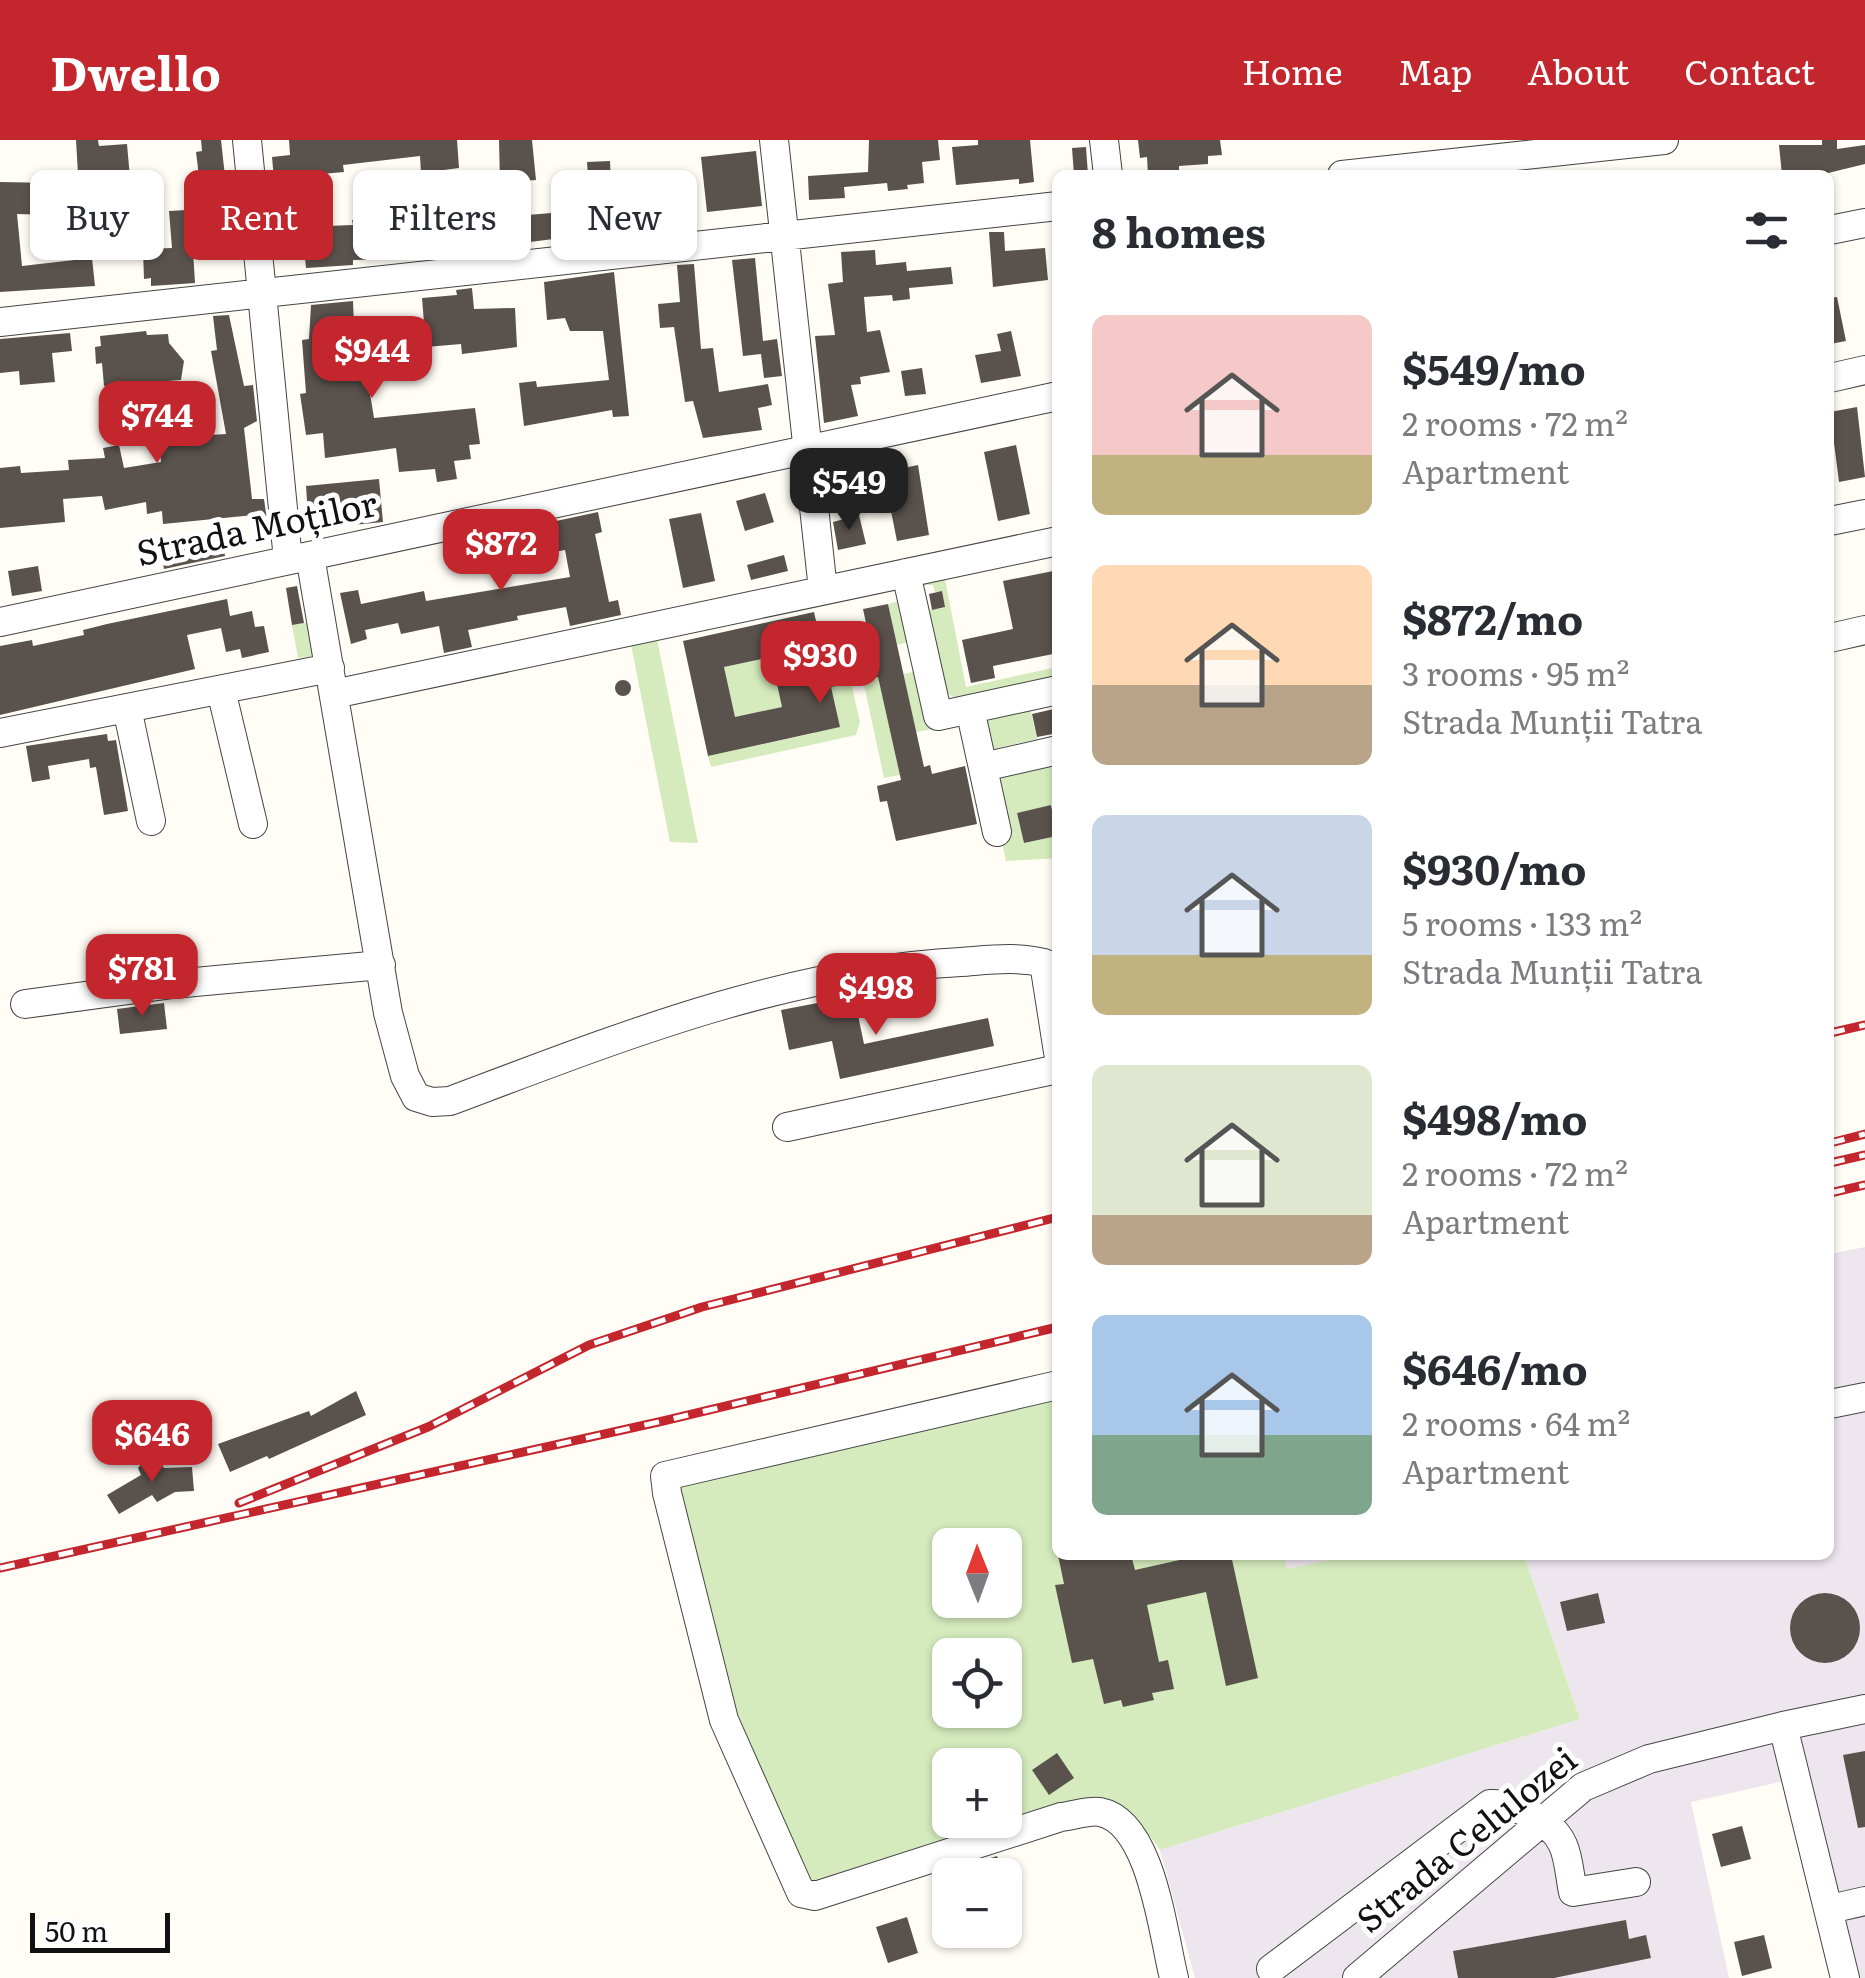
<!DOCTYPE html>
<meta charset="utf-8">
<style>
body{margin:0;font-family:Literata,serif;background:#f2f2f3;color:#2b2b33;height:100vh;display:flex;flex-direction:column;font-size:38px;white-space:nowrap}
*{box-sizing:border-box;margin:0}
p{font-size:32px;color:#7c7c81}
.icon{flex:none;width:55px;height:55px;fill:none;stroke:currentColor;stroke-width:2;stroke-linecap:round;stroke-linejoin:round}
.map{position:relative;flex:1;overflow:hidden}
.sheet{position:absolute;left:1052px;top:30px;width:782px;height:1390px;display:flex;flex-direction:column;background:#fff;border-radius:15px;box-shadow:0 2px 8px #0004}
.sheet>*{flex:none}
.top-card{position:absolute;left:30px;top:30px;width:872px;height:90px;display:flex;gap:20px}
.needle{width:65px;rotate:359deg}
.controls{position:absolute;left:932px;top:1388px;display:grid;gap:20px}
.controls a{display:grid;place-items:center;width:90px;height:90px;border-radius:15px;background:#fff;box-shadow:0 2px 8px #0004;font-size:50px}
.scale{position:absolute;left:30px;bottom:25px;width:140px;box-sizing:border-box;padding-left:10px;border:5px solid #111;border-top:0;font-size:28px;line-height:35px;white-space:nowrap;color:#111;-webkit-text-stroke:8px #fff;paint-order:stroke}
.price{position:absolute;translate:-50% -85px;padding:0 22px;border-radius:20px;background:#c4262e;color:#fff;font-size:32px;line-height:65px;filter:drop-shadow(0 2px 5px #0008)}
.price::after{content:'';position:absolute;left:50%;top:60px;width:30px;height:22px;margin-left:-15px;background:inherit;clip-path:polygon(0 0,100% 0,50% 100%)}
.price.current{background:#222;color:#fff}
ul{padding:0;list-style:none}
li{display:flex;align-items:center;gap:30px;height:250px;padding:0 40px}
li span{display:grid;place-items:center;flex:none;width:280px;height:200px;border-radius:15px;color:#555}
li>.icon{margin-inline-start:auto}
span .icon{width:120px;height:120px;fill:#fffc;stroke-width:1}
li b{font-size:42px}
h2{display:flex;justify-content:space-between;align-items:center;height:120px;padding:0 40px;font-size:42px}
.tag{padding:0 35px;border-radius:15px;background:#fff;box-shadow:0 2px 8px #0004;font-size:35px;line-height:90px}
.tag.current{background:#c4262e;color:#fff}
header{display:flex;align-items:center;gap:60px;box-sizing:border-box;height:140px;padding:0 50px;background:#c4262e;color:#fff}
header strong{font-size:48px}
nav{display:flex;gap:55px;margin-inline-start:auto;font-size:35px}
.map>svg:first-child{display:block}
.industrial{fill:#eee6ef}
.green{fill:#d5ebbd;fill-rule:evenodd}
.building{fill:#5a524d;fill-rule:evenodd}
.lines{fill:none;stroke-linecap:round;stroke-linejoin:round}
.minor-casing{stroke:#444;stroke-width:30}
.minor{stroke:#fff;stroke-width:28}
.rail-casing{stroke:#c4262e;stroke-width:9}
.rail{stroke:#fff;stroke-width:5;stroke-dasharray:15;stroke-linecap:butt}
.labels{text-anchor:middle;stroke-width:10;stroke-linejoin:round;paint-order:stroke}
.street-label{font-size:35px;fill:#111;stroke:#fff}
</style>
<header>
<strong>Dwello</strong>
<nav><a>Home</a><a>Map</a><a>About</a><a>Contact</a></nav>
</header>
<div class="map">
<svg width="1865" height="1838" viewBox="0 0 1865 1838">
<rect width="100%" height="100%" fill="#fffdf5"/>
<path class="industrial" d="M1865,1107V1838H1836L1793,1639L1691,1662L1729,1838H1195L1160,1710L1580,1579L1524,1415H1830V1114Z
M1284,1415H1353L1287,1429Z"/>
<path class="green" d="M945,439L966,547L1057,527V539L960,560L946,553L920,465L928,463L930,470L944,468L942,452H935L933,445H913Z
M907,459L916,500L897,505L888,464Z
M313,482L319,515L298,518L292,485Z
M657,499L698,703L670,702L631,505Z
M771,517L782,567L735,578L724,527Z
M922,530L934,584L933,589L916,592L903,534Z
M878,537L900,635L884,638L863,540Z
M851,543L860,582L856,595L711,627L708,616L815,593L820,584L822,591L839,587L831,547Z
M1028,559L1037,599L992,609L983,569Z
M1057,621V664L1017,673L1024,703L1057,696V718L1006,721L986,632Z
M1057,1254L1058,1415H1284L1287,1429L1353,1415H1524L1580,1579L1160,1710C1114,1642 1077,1657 1005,1679V1625H950V1680H1001L786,1750L660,1346ZM950,1405H1005V1460H950ZM950,1515H1005V1570H950Z"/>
<path class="building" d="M76,0H98L99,6L127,4L130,38L110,39V48L79,51Z
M201,0H221L228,64H236L238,90L192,94L195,143L151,146V138L144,139L143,109L172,108L169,71L203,69L196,12L202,11Z
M289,0H457L459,28L421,33L420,16L343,25L344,32L310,35L313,75L287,77L285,38L274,39L272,17L290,15Z
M499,0H532L536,40L500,43Z
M869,0H938L940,20L922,22L924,43L907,45L908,49L888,51L887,43L844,47L845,58L809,60L808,36L868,32Z
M978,0H1030L1034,42L1019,44V39L956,45L952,7L978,5Z
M1138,0H1220L1222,15L1208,16V24L1179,26V35H1148L1147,17L1140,18Z
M1822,0H1837V9L1865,5V24L1820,35H1782L1779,5H1822Z
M1086,7L1088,35H1074L1072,8Z
M756,11L762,66L707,72L701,17Z
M610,21L612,65L662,61L664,85L450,112L445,58L514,53L516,76L563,72V65L590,63L587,22Z
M0,42L54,43V75L17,74L22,126L92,118L95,146L0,152Z
M367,79L369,103L410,102L411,119L353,120V125L306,128L302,87L353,85L352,80Z
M989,92H1004L1005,111L1045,108L1048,140L993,147Z
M875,110L876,125L906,122L907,131L951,127L953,144L909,148L910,159L893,161L892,155L864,157L867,192L880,190L890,232L860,237L861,244L851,245L858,276L824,283L815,196L835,195L828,144L843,142L841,112Z
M755,118L763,201L777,199L782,236L764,238L761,214L743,216L732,120Z
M694,124L701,209L713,208L719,252L768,244L772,265L758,268L762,290L703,298L693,261L685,262L674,187L660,188L658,164L680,162L677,125Z
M614,132L629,276L613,277L612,270L524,286L519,243L536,241L537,247L609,240L603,191H570L565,178L547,180L544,142Z
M472,148L474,169L515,168L517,207L462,214L461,204L426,207L422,158L457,155L456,150Z
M1837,157L1846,201L1830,204V158Z
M353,161L354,186H360V197L379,195L381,221L403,219L405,238L368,241L374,278L475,268L480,304L469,305L471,319L454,321L457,339L437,342L435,329L399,332L396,308L325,318L323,293L306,295L300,254L306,253L302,200L309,199L311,165Z
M229,175L244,246L253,245L257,281L244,288L252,359H264L267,380L254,381V375L163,384L162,371L147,374L146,362L105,370L102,356L63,359L65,382L0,388V328L20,326L21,333L69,330L68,320L105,318L103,308L119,305L124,328L161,322L157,276L175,275L177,297L226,294L211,211L217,210L213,176Z
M146,191L147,195L168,194L169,203L184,221L181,240L104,246L102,223L96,224L95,207L101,206L100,196Z
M1011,191L1021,236L981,243L975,215L1001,211L997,194Z
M70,193L72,211L52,213L55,242L20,245L19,231L0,233V199Z
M922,228L926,254L905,256L901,231Z
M1857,267L1865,337L1839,342L1830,272Z
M1016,305L1030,374L998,381L984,312Z
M866,317L870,335L918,325L929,395L897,401L886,346L843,356L835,324Z
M379,339L383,382L323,388L322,375L308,376L306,346Z
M765,353L774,382L745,391L736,361Z
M598,372L602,392L595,394L609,462L618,460L621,475L570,486L566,467L517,476L518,480L468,490L472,507L444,513L439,486L401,494L398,483L365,490L367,499L351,504L340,453L358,450L361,464L424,451L426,461L570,437L565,410L538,415L533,386Z
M701,373L715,441L683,448L669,379Z
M859,375L866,404L838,410L833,382Z
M223,401L225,416L164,429L162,415L172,410Z
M784,415L788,431L751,440L747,425Z
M38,426L42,451L12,456L8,431Z
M1058,430V513L993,526L995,538L971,543L962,500L1013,489L1003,441Z
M297,446L304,483L292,485L286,448Z
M942,451L945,467L932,470L929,454Z
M227,459L230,476L252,471L255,487L264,486L269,512L242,518L240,509L226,512L221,488L187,495L195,529L0,575V506L32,500L33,506L84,495L83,490L107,484Z
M888,464L924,627L930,625L932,634L965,626L977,684L896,701L887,661L880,662L877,646L901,640L878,537L831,547L840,587L708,616L683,501L814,472L823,512L870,502L863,469ZM771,517L782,567L735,577L724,527Z
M615 548a8 8 0 1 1 16 0a8 8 0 1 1-16 0Z
M1058,568V593L1037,597L1032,574Z
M107,594L108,601L116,600L128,671L104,675L96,627L90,628L89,619L48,626L50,639L32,642L26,606Z
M1051,665L1057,696L1024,703L1017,673Z
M854,856L864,904L988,878L994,906L840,939L832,901L789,910L781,870Z
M164,863L167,889L120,894L117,869Z
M356,1251L366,1275L269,1319L267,1316L230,1332L218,1304L309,1271L311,1276Z
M156,1319L164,1328L192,1327L194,1351L175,1352L157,1362L152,1355L119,1374L107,1355L141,1335L138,1328L144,1321Z
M1058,1415H1131L1135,1430L1202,1415H1231L1258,1538L1226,1546L1206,1452L1147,1465L1159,1522L1168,1520L1174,1549L1152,1553L1154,1560L1123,1567L1121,1560L1104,1564L1093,1519L1072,1523L1055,1445L1064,1444Z
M1598,1453L1605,1483L1567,1491L1560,1462Z
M1790 1488a35 35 0 1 1 70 0a35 35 0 1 1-70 0Z
M1865,1611V1687L1858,1688L1843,1615Z
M1057,1613L1074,1638L1049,1655L1032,1630Z
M1742,1686L1751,1719L1721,1727L1712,1694Z
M997,1716L1003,1735H948L947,1732Z
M907,1777L918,1813L888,1823L876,1787Z
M1626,1780L1629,1799L1646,1795L1651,1818L1554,1838H1458L1453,1811Z
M1764,1795L1772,1828L1742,1836L1734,1802Z"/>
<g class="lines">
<defs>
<path id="minor" d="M247,0L288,420
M774,0L823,450
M1104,0L1108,35
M1342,35L1664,0
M1830,90L1865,83
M0,182L1058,66
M1830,238L1865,230
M1830,381L1865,374
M310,416L388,873L405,936L416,957L432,962L450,961C615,899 784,831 961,822C989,820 1017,816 1044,823L1058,912
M906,433L938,576L1058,550
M0,482L1058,256
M1830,498L1865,490
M221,550L253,684
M334,554L1058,401
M127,568L151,681
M970,569L997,692
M0,593L330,528
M983,627L1058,610
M25,864L173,844L381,825
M787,987L1058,929
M1058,1245L665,1336L667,1353L724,1580L801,1753L815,1756L1061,1677C1072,1676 1089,1670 1100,1672C1152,1682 1163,1795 1174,1838
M1830,1264L1865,1257
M1783,1586L1865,1569
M1830,1769L1865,1761
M1271,1829L1490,1664C1514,1663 1552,1680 1563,1705C1569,1718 1570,1738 1573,1752L1636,1742
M1357,1838L1583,1647L1649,1619L1783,1586L1845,1838"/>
</defs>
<use href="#minor" class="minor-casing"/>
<use href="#minor" class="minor"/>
<defs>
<path id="rail" d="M1830,893L1865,885
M1830,1003L1865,994
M1830,1023L1865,1015
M1830,1053L1865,1045
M239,1363L428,1287L589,1205L702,1167L1058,1077
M0,1428L663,1281L1058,1187"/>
</defs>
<use href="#rail" class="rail-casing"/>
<use href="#rail" class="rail"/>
</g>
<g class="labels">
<g class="street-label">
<text transform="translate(257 389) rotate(-12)" y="12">Strada Moților</text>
<text transform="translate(1467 1700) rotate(-39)" y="12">Strada Celulozei</text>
</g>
</g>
</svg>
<div class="controls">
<a><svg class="needle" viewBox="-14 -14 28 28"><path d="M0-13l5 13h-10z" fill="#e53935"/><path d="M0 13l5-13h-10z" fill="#7c7c81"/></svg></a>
<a><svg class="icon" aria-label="locate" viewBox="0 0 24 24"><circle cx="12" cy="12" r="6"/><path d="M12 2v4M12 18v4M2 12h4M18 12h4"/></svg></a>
<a>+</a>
<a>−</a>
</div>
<div class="scale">50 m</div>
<b class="price" style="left:372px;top:261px">$944</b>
<b class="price" style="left:157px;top:326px">$744</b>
<b class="price current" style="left:849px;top:393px">$549</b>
<b class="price" style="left:501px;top:454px">$872</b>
<b class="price" style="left:820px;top:566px">$930</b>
<b class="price" style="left:142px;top:879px">$781</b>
<b class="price" style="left:876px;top:898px">$498</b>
<b class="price" style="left:152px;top:1345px">$646</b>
<div class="top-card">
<a class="tag">Buy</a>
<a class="tag current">Rent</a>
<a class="tag">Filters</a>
<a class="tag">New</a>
</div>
<section class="sheet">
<h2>8 homes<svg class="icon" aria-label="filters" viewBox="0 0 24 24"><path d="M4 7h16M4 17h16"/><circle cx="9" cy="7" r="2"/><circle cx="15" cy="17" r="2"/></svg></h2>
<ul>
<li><span style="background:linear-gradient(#f6c9c9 70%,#c2b280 0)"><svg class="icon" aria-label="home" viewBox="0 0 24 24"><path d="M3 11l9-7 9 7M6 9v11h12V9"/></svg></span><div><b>$549/mo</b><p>2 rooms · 72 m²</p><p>Apartment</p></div></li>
<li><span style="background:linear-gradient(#ffd9b3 60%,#b9a48a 0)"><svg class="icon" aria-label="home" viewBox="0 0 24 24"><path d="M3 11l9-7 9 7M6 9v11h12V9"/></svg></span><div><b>$872/mo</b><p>3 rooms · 95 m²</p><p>Strada Munții Tatra</p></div></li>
<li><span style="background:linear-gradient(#c9d6e8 70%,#c2b280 0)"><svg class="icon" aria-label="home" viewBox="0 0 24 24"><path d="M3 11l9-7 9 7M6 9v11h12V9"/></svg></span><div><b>$930/mo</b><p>5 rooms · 133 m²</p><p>Strada Munții Tatra</p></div></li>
<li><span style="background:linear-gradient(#dfe7d0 75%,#b9a48a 0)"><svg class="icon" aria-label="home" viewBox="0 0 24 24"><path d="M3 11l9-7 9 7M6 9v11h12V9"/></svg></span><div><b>$498/mo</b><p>2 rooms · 72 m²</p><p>Apartment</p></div></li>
<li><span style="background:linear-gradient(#a9c7e8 60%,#7fa58c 0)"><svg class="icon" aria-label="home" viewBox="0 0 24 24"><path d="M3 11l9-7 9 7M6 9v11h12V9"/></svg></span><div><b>$646/mo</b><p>2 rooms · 64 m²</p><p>Apartment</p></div></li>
</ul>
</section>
</div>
